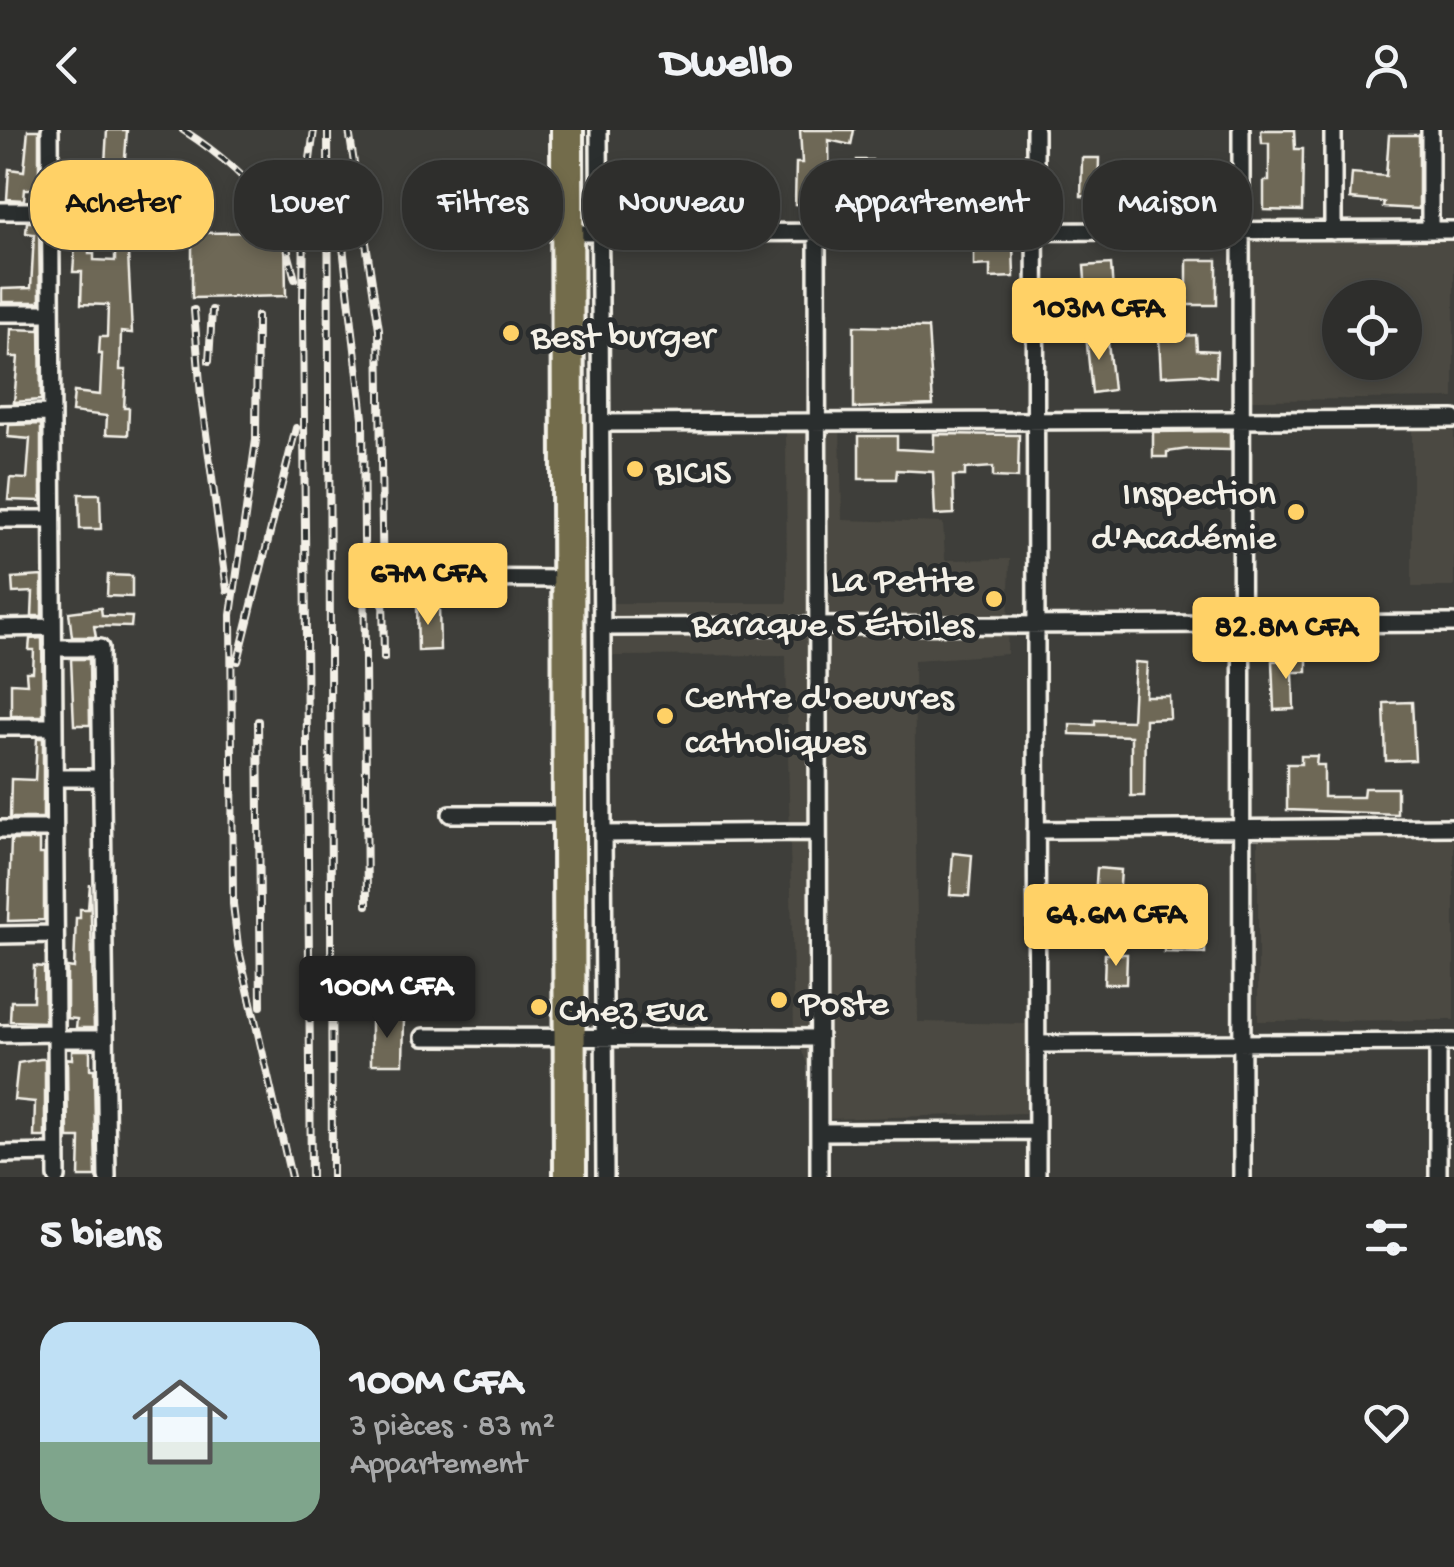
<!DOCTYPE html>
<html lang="fr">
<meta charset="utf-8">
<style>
body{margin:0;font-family:"Gochi Hand",sans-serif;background:#363634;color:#f1f3f6;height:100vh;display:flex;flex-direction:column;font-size:38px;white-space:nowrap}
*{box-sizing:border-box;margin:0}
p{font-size:32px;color:#a7a8a9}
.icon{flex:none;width:55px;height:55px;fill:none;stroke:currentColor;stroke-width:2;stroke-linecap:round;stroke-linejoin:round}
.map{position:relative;height:1047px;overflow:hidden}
.details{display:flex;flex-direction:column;background:#2e2e2c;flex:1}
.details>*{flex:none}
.hud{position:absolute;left:30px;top:30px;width:1395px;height:90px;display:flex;gap:20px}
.tools{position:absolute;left:1322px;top:150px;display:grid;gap:20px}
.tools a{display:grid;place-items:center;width:100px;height:100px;border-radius:50%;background:#2e2e2c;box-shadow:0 5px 15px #0003,0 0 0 2px #494a48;font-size:50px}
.price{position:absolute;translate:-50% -85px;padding:0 22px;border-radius:10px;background:#ffd166;color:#111;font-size:32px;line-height:65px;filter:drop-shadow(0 2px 5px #0008)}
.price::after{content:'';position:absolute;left:50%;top:60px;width:30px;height:22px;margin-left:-15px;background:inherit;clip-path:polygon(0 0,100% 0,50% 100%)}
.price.on{background:#222;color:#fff}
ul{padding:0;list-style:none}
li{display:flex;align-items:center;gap:30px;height:250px;padding:0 40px}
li+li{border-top:2px solid #494a48}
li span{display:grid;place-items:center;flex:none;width:280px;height:200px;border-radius:30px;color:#555}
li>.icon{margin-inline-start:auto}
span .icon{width:120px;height:120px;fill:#fffc;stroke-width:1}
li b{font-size:42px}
h2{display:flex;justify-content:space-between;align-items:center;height:120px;padding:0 40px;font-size:42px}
.pill{padding:0 35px;border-radius:40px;background:#2e2e2c;box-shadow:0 5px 15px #0003,0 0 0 2px #494a48;font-size:35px;line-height:90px}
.pill.on{background:#ffd166;color:#111}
header{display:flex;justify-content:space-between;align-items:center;height:130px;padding:0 40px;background:#2e2e2c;font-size:45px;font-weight:700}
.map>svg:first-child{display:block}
.built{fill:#4c4a42;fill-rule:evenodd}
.building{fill:#6e6756;stroke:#f4f1e8;stroke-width:2.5}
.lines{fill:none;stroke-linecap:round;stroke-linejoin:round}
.street-casing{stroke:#f4f1e8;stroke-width:22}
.highway-casing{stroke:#f4f1e8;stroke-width:38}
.street{stroke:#2a2d2e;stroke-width:15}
.highway{stroke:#736c4b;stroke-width:30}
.rail-casing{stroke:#f4f1e8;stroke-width:8}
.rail{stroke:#2a2d2e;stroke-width:4;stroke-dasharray:11;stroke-linecap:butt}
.poi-dot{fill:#ffd166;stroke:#2a2d2e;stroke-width:4}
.labels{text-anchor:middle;stroke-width:10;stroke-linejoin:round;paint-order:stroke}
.poi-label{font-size:38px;fill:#f4f1e8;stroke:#2a2d2e;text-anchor:start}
</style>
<header><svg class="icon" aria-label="back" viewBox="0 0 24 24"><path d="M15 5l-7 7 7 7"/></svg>Dwello<svg class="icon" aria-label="person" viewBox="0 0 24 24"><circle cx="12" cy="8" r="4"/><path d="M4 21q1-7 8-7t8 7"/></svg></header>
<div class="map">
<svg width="1454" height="1047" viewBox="0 0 1454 1047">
<rect width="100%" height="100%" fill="#3e3e3a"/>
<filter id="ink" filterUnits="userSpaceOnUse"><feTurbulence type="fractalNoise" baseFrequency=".01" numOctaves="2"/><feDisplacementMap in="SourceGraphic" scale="20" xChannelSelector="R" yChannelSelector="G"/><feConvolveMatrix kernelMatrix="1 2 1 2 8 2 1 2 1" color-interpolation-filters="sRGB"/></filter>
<g filter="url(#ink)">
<path class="built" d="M1454,108V268L1250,270L1249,110ZM1340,168H1405V232H1340Z
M840,295L842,390L943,393L945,430L1010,429L1007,524L914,530L918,892L1026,894L1025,983L828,989L794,900L786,525L609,526L607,473H787L786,296Z
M1412,299H1454V457H1412Z
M1454,706V890L1258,891V708Z"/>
<path class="building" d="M28,0H39V59H25L24,70L7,69L9,39L24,41Z
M107,0H127L124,42H112V49L80,48V33L105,34Z
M800,0H854L851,15L829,10L830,75L795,74L796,33H802Z
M1261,0H1294L1295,19H1303L1302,81L1264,80V51H1269V13H1262Z
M1389,5H1419V79L1383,77L1384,72L1350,69L1352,43L1386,46Z
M1082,28H1099L1098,67L1081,66Z
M857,30H872V70H857Z
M976,39L1013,40L1012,80L975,79Z
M660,45L662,83L645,85L642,46Z
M687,52H704V85H687Z
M27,92H39L40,172H2V159L31,158L34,104L26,103Z
M285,102L286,166L192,168V103Z
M76,103H89V124H94V130L115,131V104H127L132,203L121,202L120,240H126L124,278H129L128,305L106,304L107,286L72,282L74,262L100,265L102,224H99L100,207H107L108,175L81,174L82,142H73Z
M1013,115L1014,147L990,148V135L974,136V116Z
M1187,130H1217V175H1187Z
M1111,134L1114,175L1087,177L1084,136Z
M40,194L41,270L14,272L18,227H10L11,199L39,200Z
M854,196L928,198L933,275L854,278Z
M1107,203L1113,260L1092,263L1086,205Z
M1196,205L1197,220L1217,221L1216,247L1199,244L1161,246L1159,208Z
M41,294V371L8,370L10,348L27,349L30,309L8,307L9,295Z
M1230,301V320L1188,319L1167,322V327H1153V302Z
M934,304L1019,305L1018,348L993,347V337L965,339V346H953L954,384L935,385L933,342L897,340L896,349H859V306H897V319L934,321Z
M79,364H100L101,399H80Z
M108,445L132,446V467L107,466Z
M42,446V486H32L33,462L13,463L12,448Z
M417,475H439L440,520L418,521Z
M101,478L102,486L132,487L131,497L94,496L96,507H72L69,482Z
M42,508L43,586H11V553L27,554L26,542H33L34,520H29L30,509Z
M71,529H89L90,595H74Z
M1307,529V542H1293L1294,579L1274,580L1272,531Z
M1135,532L1147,533L1145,566H1169L1170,588L1145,589L1144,666H1131V606L1070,604V594L1095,595V590L1132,591Z
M1412,572L1415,630L1386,631L1384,573Z
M37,608H43V688H10L11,649L35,650Z
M1301,626H1317L1316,635H1324V667H1363L1364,658H1397V684L1287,680V634H1301Z
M11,710H39V724H44V790L8,791Z
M953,723L972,725L969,766L950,765Z
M1097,738L1121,740L1119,769L1095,767Z
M90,754L94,898H76L77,889L67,888V837L74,838L76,788H80V779H88Z
M1191,799L1205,800V823L1164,822V801Z
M1105,824H1127L1126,854H1104Z
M34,836L44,837L45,892L10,891L11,871H33Z
M371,887L404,888L403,934H371Z
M72,920H90V939H94L96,1047H79L80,1008H68L67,928L72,929Z
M40,929H45V1007H34L35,972L14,970L18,933Z"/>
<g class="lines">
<defs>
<path id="street" d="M50,0L57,1047
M599,0L605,1047
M1035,0L1037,1047
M1241,0L1242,1047
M1333,0V101
M1430,0V100
M0,81H51
M817,102L819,1047
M567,103L1454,100
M0,183H51
M0,284L52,283
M601,293L1454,289
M0,389H52
M424,448L568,449
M602,497L1454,493
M0,498L53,497
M53,518H100L107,1047
M0,597H54
M54,648H102
M451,684H569
M0,699H54
M1036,700L1454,697
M603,704L818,702
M0,805L55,804
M0,904L56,903
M424,907L819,908
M56,909H105
M1438,912V1047
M1037,914L1454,912
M819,1002L1037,1001
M0,1024L57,1023"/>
<path id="highway" d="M567,0L570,1047"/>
</defs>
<use href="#street" class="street-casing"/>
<use href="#highway" class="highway-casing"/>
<use href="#street" class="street"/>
<use href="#highway" class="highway"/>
<defs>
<path id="rail" d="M183,0C220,24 259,55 279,96C287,113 290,131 295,149
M328,0L332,1047
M349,0L379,199L384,528
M340,91L363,288L367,775
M194,180L201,266L227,460
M257,186L256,310L231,485L233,774L238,816L291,1047
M209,231L212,180
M238,531L296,298
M258,591L261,876
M311,1047L303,183L304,73L314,0"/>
</defs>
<use href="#rail" class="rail-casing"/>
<use href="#rail" class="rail"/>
</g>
</g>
<g class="poi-dot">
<circle cx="511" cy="203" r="10"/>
<circle cx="635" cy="339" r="10"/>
<circle cx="1296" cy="382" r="10"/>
<circle cx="994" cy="469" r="10"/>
<circle cx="665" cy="586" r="10"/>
<circle cx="779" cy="870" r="10"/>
<circle cx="539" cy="877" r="10"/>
</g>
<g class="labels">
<g class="poi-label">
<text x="531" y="216">Best burger</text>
<text x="655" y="352">BICIS</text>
<text x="1276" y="373" text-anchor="end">Inspection<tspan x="1276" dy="44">d'Académie</tspan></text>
<text x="974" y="460" text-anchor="end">La Petite<tspan x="974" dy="44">Baraque 5 Étoiles</tspan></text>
<text x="685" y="577">Centre d'oeuvres<tspan x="685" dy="44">catholiques</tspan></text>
<text x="799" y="883">Poste</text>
<text x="559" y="890">Chez Eva</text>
</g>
</g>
</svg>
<div class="tools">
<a><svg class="icon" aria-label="locate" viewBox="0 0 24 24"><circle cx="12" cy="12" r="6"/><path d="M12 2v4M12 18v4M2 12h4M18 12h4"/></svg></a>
</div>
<b class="price" style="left:1099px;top:233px">103M CFA</b>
<b class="price" style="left:428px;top:498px">67M CFA</b>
<b class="price" style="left:1286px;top:552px">82.8M CFA</b>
<b class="price" style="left:1116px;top:839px">64.6M CFA</b>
<b class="price on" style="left:387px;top:911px">100M CFA</b>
<div class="hud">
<a class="pill on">Acheter</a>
<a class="pill">Louer</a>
<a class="pill">Filtres</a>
<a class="pill">Nouveau</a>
<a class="pill">Appartement</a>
<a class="pill">Maison</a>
</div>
</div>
<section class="details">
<h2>5 biens<svg class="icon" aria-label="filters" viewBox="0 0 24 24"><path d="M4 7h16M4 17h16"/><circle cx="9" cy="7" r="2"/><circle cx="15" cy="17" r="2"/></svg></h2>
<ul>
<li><span style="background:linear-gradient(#bfe0f5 60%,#7fa58c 0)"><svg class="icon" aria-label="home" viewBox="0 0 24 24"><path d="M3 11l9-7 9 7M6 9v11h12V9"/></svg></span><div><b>100M CFA</b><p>3 pièces · 83 m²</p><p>Appartement</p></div><svg class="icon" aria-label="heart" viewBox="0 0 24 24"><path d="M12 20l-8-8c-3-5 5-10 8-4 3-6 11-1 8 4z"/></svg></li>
</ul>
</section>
